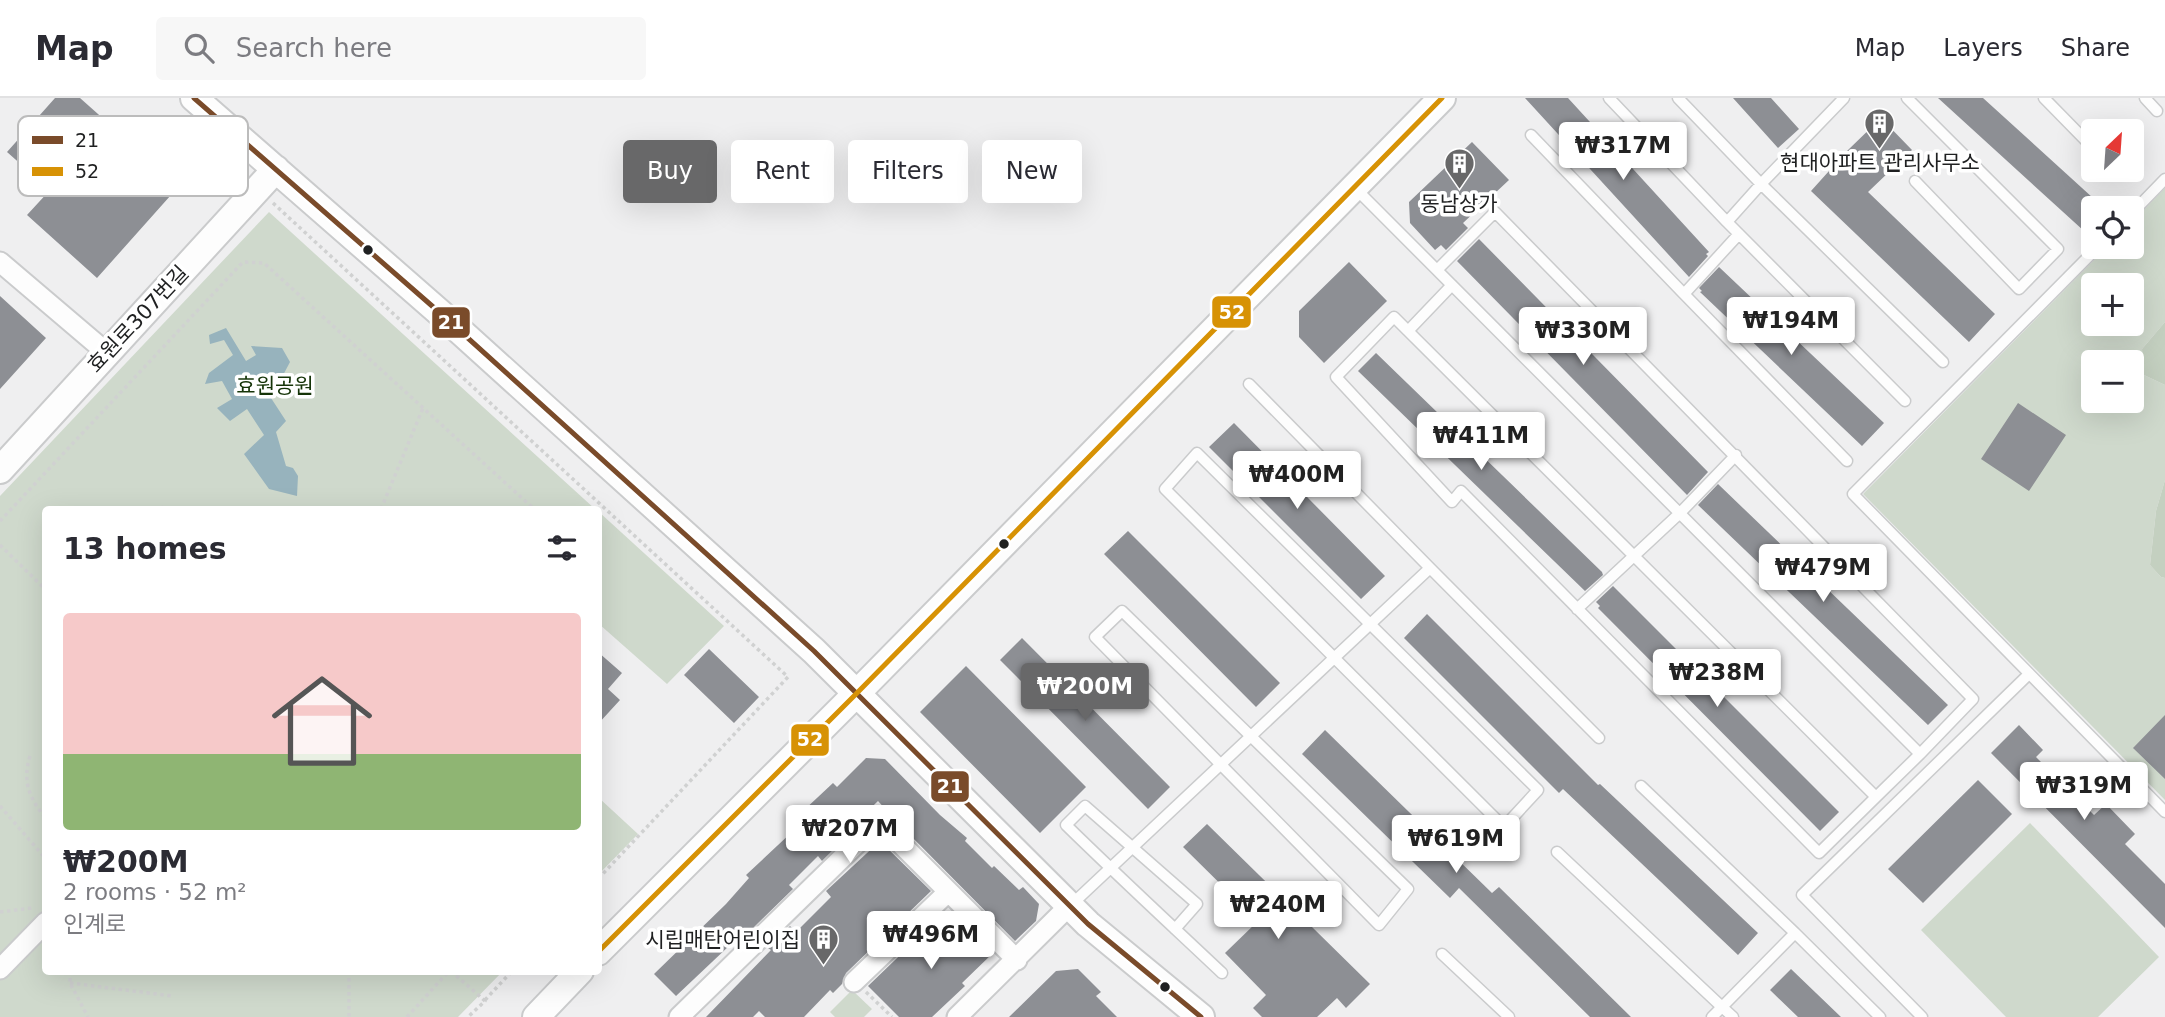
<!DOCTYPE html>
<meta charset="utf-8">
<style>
body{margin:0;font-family:"DejaVu Sans","Noto Sans KR",sans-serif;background:#f7f7f7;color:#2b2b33;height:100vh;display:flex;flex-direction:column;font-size:26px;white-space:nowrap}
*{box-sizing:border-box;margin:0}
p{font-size:23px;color:#7c7c81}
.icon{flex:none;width:38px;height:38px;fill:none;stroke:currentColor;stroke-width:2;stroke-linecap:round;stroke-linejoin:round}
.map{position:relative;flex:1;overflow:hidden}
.side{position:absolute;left:42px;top:408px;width:560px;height:469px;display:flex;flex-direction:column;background:#fff;border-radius:7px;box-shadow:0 7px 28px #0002}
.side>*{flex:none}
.guide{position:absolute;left:623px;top:42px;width:665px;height:63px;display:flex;gap:14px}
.needle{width:46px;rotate:25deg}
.tools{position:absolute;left:2081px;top:21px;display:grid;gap:14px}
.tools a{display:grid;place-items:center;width:63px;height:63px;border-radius:7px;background:#fff;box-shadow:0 7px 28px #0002;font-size:35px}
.price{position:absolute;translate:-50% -60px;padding:0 16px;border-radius:7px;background:#fff;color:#222;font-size:23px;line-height:46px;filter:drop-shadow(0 2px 4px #0008)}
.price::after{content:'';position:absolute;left:50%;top:42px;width:21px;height:16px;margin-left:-10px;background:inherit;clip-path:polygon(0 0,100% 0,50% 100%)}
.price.active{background:#686869;color:#fff}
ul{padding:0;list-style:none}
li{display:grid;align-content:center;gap:14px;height:371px;padding:0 21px}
li span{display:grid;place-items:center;height:217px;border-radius:7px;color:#555}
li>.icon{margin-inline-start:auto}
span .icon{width:126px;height:126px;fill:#fffc;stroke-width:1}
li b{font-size:30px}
h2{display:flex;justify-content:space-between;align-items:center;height:84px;padding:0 21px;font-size:30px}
.chip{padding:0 24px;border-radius:7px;background:#fff;box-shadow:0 7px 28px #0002;font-size:24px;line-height:63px}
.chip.active{background:#686869;color:#fff}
header{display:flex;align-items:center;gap:42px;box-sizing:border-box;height:98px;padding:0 35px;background:#fff;border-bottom:2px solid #e1e1e2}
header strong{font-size:33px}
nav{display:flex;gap:38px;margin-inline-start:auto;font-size:24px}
.search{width:490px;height:63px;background:#f7f7f7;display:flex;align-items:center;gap:18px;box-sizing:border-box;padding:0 24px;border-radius:7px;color:#7c7c81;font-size:26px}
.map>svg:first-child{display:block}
.green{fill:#cfd9cc;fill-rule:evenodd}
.forest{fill:#c4d0c0}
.water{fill:#97b3bd}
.building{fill:#8d8f94}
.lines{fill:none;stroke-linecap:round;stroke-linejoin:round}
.lane-casing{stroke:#cacbcc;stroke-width:13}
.street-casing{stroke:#cacbcc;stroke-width:23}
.secondary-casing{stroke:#cacbcc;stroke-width:30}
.path{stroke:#d0d1d1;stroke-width:3.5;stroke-dasharray:3.5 3.5;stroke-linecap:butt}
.lane{stroke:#fdfdfd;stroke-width:10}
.street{stroke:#fdfdfd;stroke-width:19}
.secondary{stroke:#fdfdfd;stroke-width:26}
.bus-1-casing{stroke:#fff;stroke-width:10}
.bus-2-casing{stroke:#fff;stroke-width:10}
.bus-1{stroke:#7a4b2a;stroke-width:5}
.bus-2{stroke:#d79205;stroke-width:5}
.bus-dot{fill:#1f2021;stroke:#fff;stroke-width:2.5}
.labels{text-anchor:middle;stroke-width:7;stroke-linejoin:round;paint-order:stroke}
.poi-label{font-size:21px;fill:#1f2021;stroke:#fff}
.street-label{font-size:21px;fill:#1f2021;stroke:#fff}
.park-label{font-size:21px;fill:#153408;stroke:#fff}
.key{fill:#fff;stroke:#bcbcbc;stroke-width:2}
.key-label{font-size:19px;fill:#1f2021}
.line-badge{stroke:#fff;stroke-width:2.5}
.badge-label{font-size:19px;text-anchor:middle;font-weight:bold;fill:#fff}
</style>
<header>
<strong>Map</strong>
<div class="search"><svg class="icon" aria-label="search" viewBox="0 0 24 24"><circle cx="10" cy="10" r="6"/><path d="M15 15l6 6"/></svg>Search here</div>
<nav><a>Map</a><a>Layers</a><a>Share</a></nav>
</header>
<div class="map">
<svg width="2165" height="919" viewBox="0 0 2165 919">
<rect width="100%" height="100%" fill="#efeff0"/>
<path class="green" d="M2165,90V224L2142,251L2144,277L2165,287V382L2156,413L2150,467L2161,479L2165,480V702L1863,396L2107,149H2132V124ZM2093,187H2132V226H2093ZM2093,264H2132V303H2093Z
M269,114L595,411H46V873H503L458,919H0V398Z
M599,414L724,528L667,586L599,526Z
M599,700L638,736L599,776Z
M2030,725L2159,859L2098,919H2006L1921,832Z
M852,892L872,911L864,919H835L830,914Z"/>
<path class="forest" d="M2165,224V287L2144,277L2142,251Z
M2165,382V480L2161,479L2150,467L2156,413Z"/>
<path class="water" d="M226,230L246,263L256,257L251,248L282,250L290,264L271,300L286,323L276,334L286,368L293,370L298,378L297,398L269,391L244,356L264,337L247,311L230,323L217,310L232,301L222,283L205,286L209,275L233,257L224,242L210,246L209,237Z"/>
<path class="building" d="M55,0H80L179,88L97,180L27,117L50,92L7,54Z
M1525,0H1568L1709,154L1706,156L1708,158L1689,179Z
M1733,0H1771L1799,31L1778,50Z
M1938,0H1983L2104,110H2093V123L2084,133Z
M1881,20L1912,52L1868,94L1995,216L1969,244L1811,93L1847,53Z
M1472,44L1509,82L1463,125L1468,130L1446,152L1441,147L1435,152L1410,125L1409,104Z
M1479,141L1708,374L1687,397L1457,163Z
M1349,164L1387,203L1324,265L1299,239V213Z
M1719,169L1884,325L1862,348L1700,194L1702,193L1699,190Z
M0,198L46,240L0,291Z
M1376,255L1602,474L1603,477L1585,493L1358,273Z
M2018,305L2066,337L2029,393L1981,361Z
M1234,325L1385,478L1361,501L1209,349Z
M1718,386L1948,607L1928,627L1698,407Z
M1128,433L1280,585L1256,609L1104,456Z
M1613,488L1839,714L1820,733L1598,510L1600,508L1596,504Z
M1427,516L1598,687L1600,686L1758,835L1738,857L1563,691L1559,695L1404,540Z
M1022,540L1170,689L1148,711L1000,562Z
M709,551L759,599L734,625L684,577Z
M598,554L622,575L608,591L620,602L598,626Z
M966,568L1086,689L1040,735L920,614Z
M2165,617V681L2133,650Z
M2019,627L2043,652L2036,659L2094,717L2106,706L2135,736L2125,746L2165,786V830L1991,655Z
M1325,632L1492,795L1499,789L1631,919H1590L1459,790L1450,800L1302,656Z
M866,660L885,661L940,717L967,740L965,743L992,770L994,768L1019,792L1023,789L1039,806L1036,823L1015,843L898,725L878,703L840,740L842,743L822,763L818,758L789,787L793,791L751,832L748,830L676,898L654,876L726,806L749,780L746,777L793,733L787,728L833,685L837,689Z
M1978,682L2012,716L1923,805L1888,771Z
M1207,726L1370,886L1346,910L1337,900L1317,919H1262L1253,910L1266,897L1225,855L1258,823L1183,749Z
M880,743L931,793L846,875L842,886L833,895L830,892L804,919H765L759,913L753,919H706L771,852L768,850L790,828L796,834L831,799L826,793Z
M954,816L993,855L962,885L965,888L932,919H899L868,888L921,837L927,842Z
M1078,871L1101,894L1096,898L1117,919H1009L1056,873Z
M1791,871L1841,919H1798L1770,892Z"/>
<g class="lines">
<defs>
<path id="lane" d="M1609,0L1727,124
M1678,0L1761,86L1727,124L1905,303
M1844,0L1761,86L1943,264
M1907,0L2058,151L2019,191L1915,83
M2044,0L2093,50
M2145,0L2157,13
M1531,37L1684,196
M2114,72L2119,77
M1355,90L1920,656L1876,699L1408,233L1452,187
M2132,115L2165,81
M1739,136L1684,196L1847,363
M2098,149L1853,396L2165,714
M1437,172L1495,114L1973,601L1920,656
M1408,233L1394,219L1336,279L1452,404L1461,393L1819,755L1876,699
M1197,355L1538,692L1504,729L1165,391Z
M1430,470L1599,640
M1577,511L1680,415L1736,357
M1122,513L1408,791L1379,827L1095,539Z
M1641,688L1795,835
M1557,754L1722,909L1712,919
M1070,808L1430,470L1249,286
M1175,831L1197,806L1085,708L1066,727C1117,777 1170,826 1222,875
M1442,856L1509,919
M1733,919L1722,909L1795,835L1880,919
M1922,919L1802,797L2029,576"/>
<path id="street" d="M0,164L107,255
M0,871L46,824
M854,884L948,794
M679,919L879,724L1017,862
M957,919L1069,808"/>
<path id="secondary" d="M194,0L439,214L814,553L1088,826L1201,919
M0,372L276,71
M598,854L857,595L1442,0
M536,919L580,873"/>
</defs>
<use href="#lane" class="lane-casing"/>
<use href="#street" class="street-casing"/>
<use href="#secondary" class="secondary-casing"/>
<path class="path" d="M273,105L788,579L598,781
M161,411L165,407
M381,411L423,310
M0,423L243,164L264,165L534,411
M0,447L46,492
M30,658C22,684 29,699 46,721
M0,708L46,761
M0,814L32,810
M70,873V885L88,919
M349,873V919
M451,873L485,903L468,919
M70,885L172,898
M866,894L892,919
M485,902L512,873
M407,919L449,873"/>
<use href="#lane" class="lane"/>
<use href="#street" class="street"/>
<use href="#secondary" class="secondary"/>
<defs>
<path id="bus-1" d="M194,0L439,214L814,553L1088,826L1201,919"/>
<path id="bus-2" d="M598,854L857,595L1442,0"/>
</defs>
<use href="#bus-1" class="bus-1-casing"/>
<use href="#bus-2" class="bus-2-casing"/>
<use href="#bus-1" class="bus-1"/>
<use href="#bus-2" class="bus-2"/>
</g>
<defs>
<symbol id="building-pin" viewBox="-11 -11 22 30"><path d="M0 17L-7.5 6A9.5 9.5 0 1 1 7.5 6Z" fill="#686869" stroke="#fff"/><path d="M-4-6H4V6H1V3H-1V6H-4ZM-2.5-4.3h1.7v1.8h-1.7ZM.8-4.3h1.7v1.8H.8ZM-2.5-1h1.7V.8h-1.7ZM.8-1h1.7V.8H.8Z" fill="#fff"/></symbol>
</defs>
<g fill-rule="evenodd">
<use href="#building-pin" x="1862" y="8" width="35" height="47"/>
<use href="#building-pin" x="1442" y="48" width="35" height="47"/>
<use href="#building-pin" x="806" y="824" width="35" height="47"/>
</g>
<g class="bus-dot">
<circle cx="368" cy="152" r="6"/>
<circle cx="1004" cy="446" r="6"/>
<circle cx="1165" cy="889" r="6"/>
</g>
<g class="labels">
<g class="poi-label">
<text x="1880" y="72">현대아파트 관리사무소</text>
<text x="1459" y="113">동남상가</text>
<text x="800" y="849" text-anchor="end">시립매탄어린이집</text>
</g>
<g class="street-label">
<text transform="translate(138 221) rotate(-47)" y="7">효원로307번길</text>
</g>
<g class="park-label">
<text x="275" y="295">효원공원</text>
</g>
</g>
<rect x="18" y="18" width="230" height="80" rx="10" class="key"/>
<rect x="32" y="38" width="31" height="8" fill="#7a4b2a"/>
<rect x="32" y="69" width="31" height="9" fill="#d79205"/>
<g class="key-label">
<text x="75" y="49">21</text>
<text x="75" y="80">52</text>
</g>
<g class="line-badge">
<rect x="1211" y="197" width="41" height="34" rx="7" fill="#d79205"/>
<rect x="431" y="208" width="40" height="33" rx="7" fill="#7a4b2a"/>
<rect x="790" y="625" width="40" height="34" rx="7" fill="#d79205"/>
<rect x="930" y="672" width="40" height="33" rx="7" fill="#7a4b2a"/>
</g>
<g class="badge-label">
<text x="1232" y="221">52</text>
<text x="451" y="231">21</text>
<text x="810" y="648">52</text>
<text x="950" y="695">21</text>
</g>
</svg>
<div class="tools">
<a><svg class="needle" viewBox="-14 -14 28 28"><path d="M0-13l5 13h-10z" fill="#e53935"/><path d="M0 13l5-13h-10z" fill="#7c7c81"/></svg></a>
<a><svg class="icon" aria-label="locate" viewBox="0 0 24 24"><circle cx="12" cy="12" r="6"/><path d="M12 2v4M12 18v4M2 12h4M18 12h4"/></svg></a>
<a>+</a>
<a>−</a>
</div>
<b class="price" style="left:1623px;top:84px">₩317M</b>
<b class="price" style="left:1791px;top:259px">₩194M</b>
<b class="price" style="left:1583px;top:269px">₩330M</b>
<b class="price" style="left:1481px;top:374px">₩411M</b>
<b class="price" style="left:1297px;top:413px">₩400M</b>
<b class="price" style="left:1823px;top:506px">₩479M</b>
<b class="price" style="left:1717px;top:611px">₩238M</b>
<b class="price active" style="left:1085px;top:625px">₩200M</b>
<b class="price" style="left:2084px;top:724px">₩319M</b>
<b class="price" style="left:850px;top:767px">₩207M</b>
<b class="price" style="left:1456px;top:777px">₩619M</b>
<b class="price" style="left:1278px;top:843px">₩240M</b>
<b class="price" style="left:931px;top:873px">₩496M</b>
<div class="guide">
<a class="chip active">Buy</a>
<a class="chip">Rent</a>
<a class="chip">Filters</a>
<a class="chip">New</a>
</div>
<section class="side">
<h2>13 homes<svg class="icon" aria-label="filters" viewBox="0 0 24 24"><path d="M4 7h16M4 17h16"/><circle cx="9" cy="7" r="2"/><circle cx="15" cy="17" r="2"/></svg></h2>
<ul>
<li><span style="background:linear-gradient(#f6c9c9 65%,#8fb573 0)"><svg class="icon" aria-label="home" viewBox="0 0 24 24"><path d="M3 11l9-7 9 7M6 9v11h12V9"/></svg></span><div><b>₩200M</b><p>2 rooms · 52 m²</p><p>인계로</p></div></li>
</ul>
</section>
</div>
